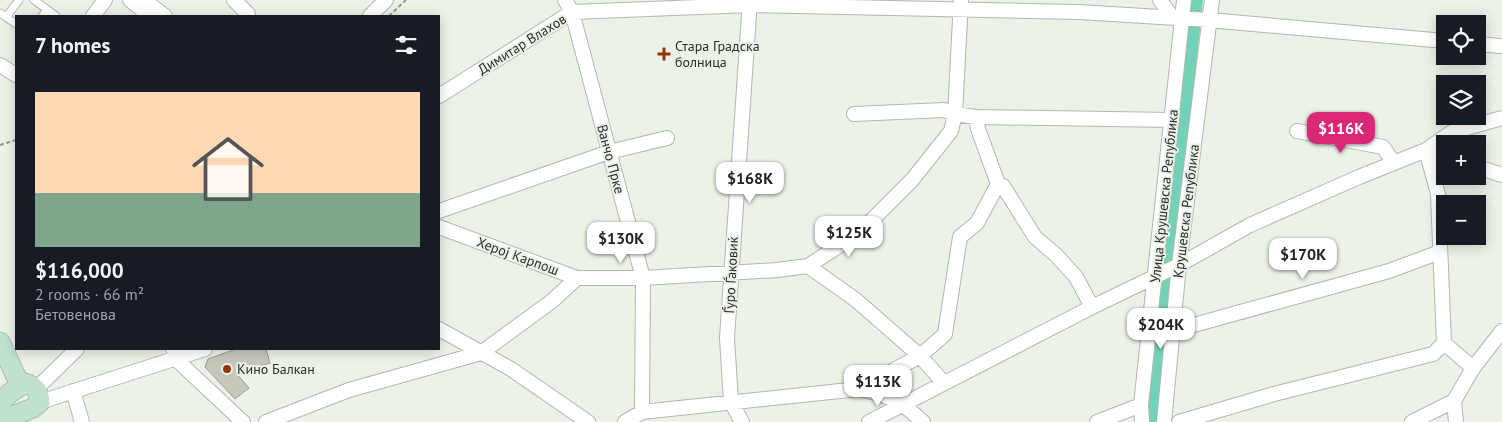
<!DOCTYPE html>
<meta charset="utf-8">
<style>
body{margin:0;font-family:"PT Sans",sans-serif;background:#20242c;color:#f1f3f6;height:100vh;display:flex;flex-direction:column;font-size:19px;white-space:nowrap}
*{box-sizing:border-box;margin:0}
p{font-size:16px;color:#9ea1a6}
.icon{flex:none;width:28px;height:28px;fill:none;stroke:currentColor;stroke-width:2;stroke-linecap:round;stroke-linejoin:round}
.map{position:relative;flex:1;overflow:hidden}
.panel{position:absolute;left:15px;top:15px;width:425px;height:335px;display:flex;flex-direction:column;background:#171b24;border-radius:0px;box-shadow:0 2px 12px #0003}
.panel>*{flex:none}
.controls{position:absolute;left:1436px;top:15px;display:grid;gap:10px}
.controls a{display:grid;place-items:center;width:50px;height:50px;border-radius:0px;background:#171b24;box-shadow:0 2px 12px #0003;font-size:25px}
.price{position:absolute;translate:-50% -42px;padding:0 11px;border-radius:10px;background:#fff;color:#222;font-size:16px;line-height:32px;filter:drop-shadow(0 1px 2px #0008)}
.price::after{content:'';position:absolute;left:50%;top:30px;width:15px;height:11px;margin-left:-8px;background:inherit;clip-path:polygon(0 0,100% 0,50% 100%)}
.price.on{background:#db2777;color:#fff}
ul{padding:0;list-style:none}
li{display:grid;align-content:center;gap:10px;height:265px;padding:0 20px}
li span{display:grid;place-items:center;height:155px;border-radius:0px;color:#555}
li>.icon{margin-inline-start:auto}
span .icon{width:90px;height:90px;fill:#fffc;stroke-width:1}
li b{font-size:21px}
h2{display:flex;justify-content:space-between;align-items:center;height:60px;padding:0 20px;font-size:21px}
.map>svg:first-child{display:block}
.lines{fill:none;stroke-linecap:round;stroke-linejoin:round}
.canal{stroke:#71d2b7;stroke-width:12}
.building{fill:#c5c8bb;stroke:#9a9c90}
.lane-casing{stroke:#b1b8ad;stroke-width:9}
.street-casing{stroke:#b1b8ad;stroke-width:16}
.secondary-casing{stroke:#b1b8ad;stroke-width:21}
.path{stroke:#939890;stroke-width:2;stroke-dasharray:4 2.5;stroke-linecap:butt}
.lane{stroke:#fff;stroke-width:7}
.street{stroke:#fff;stroke-width:14}
.secondary{stroke:#c0e2cf;stroke-width:19}
.poi-dot{fill:#983209;stroke:#ebf2e7;stroke-width:2}
.labels{text-anchor:middle;stroke-width:4;stroke-linejoin:round;paint-order:stroke}
.street-label{font-size:14px;fill:#2b2e2a;stroke:#ebf2e7}
.poi-label{font-size:14px;fill:#2b2e2a;stroke:#ebf2e7;text-anchor:start}
</style>
<div class="map">
<svg width="1502" height="422" viewBox="0 0 1502 422">
<rect width="100%" height="100%" fill="#ebf2e7"/>
<g class="lines">
<path class="canal" d="M1153,422L1197,0"/>
</g>
<path class="building" d="M236,349H266L270,363L236,373L249,388L235,399L205,367L208,359Z"/>
<g class="lines">
<defs>
<path id="lane" d="M34,0L56,16
M0,13L6,17L19,0
M42,16L47,10
M6,17L16,24"/>
<path id="street" d="M130,0L150,16
M144,0L165,16
M234,0L248,14
M565,0L572,12L643,278L642,412
M1160,0L1172,17
M93,16L105,0
M370,16L386,0
M1478,44L1500,46
M0,65L16,75
M439,96L572,12L750,5L1079,12L1209,20L1445,41
M854,114L944,110L955,114L976,117L1172,120
M1297,131L1383,147L1394,163
M1426,150L1438,194L1444,343
M1426,150L1445,156
M1478,167L1502,175
M998,184L1003,186L1035,237L1057,256L1076,277L1092,307
M439,211L609,152L667,138
M439,227L577,278H643L777,270L808,266L860,232L912,180L951,131L955,114L961,0
M808,266L856,300L920,356L945,334L960,237L977,223L998,184L978,129L976,117
M439,329L511,369L588,422
M1172,331L1389,271L1440,252
M173,349L180,363L243,422
M36,389L77,349
M859,389C888,395 901,401 923,422
M73,391L82,422
M1454,401L1456,422
M40,402L205,349
M266,422L349,390L481,353L552,301L577,278
M625,422L642,412L859,389L920,356L944,383
M742,422L731,402L727,338L750,0
M869,422L1092,307L1179,265L1250,225L1359,177L1426,150L1452,132L1502,118
M1097,422L1141,405
M1142,422L1141,405L1184,0
M1164,422L1179,265L1212,0
M1179,422L1274,394L1433,354L1444,343L1473,368
M1412,422L1454,401L1473,368L1502,331"/>
<path id="secondary" d="M0,342L20,385
M0,403L10,393L25,383C35,386 39,391 40,402L33,408L0,421"/>
</defs>
<use href="#lane" class="lane-casing"/>
<use href="#street" class="street-casing"/>
<use href="#secondary" class="secondary-casing"/>
<path class="path" d="M389,16L406,0
M0,145L16,140"/>
<use href="#lane" class="lane"/>
<use href="#street" class="street"/>
<use href="#secondary" class="secondary"/>
</g>
<g class="poi-dot">
<path d="M661.5 46.5h5v5h5v5h-5v5h-5v-5h-5v-5h5z"/>
<circle cx="227" cy="369" r="5"/>
</g>
<g class="labels">
<g class="street-label">
<text transform="translate(522 44) rotate(-32)" y="5">Димитар Влахов</text>
<text transform="translate(611 159) rotate(75)" y="5">Ванчо Прке</text>
<text transform="translate(1164 196) rotate(-84)" y="5">Улица Крушевска Република</text>
<text transform="translate(1186 211) rotate(-83)" y="5">Крушевска Република</text>
<text transform="translate(518 256) rotate(20)" y="5">Херој Карпош</text>
<text transform="translate(731 275) rotate(-87)" y="5">Ѓуро Ѓаковиќ</text>
</g>
<g class="poi-label">
<text x="675" y="51">Стара Градска<tspan x="675" dy="16">болница</tspan></text>
<text x="237" y="374">Кино Балкан</text>
</g>
</g>
</svg>
<div class="controls">
<a><svg class="icon" aria-label="locate" viewBox="0 0 24 24"><circle cx="12" cy="12" r="6"/><path d="M12 2v4M12 18v4M2 12h4M18 12h4"/></svg></a>
<a><svg class="icon" aria-label="layers" viewBox="0 0 24 24"><path d="M12 4l9 5-9 5-9-5zM3 14l9 5 9-5"/></svg></a>
<a>+</a>
<a>−</a>
</div>
<b class="price on" style="left:1341px;top:154px">$116K</b>
<b class="price" style="left:750px;top:204px">$168K</b>
<b class="price" style="left:849px;top:258px">$125K</b>
<b class="price" style="left:621px;top:264px">$130K</b>
<b class="price" style="left:1303px;top:280px">$170K</b>
<b class="price" style="left:1161px;top:350px">$204K</b>
<b class="price" style="left:878px;top:407px">$113K</b>
<section class="panel">
<h2>7 homes<svg class="icon" aria-label="filters" viewBox="0 0 24 24"><path d="M4 7h16M4 17h16"/><circle cx="9" cy="7" r="2"/><circle cx="15" cy="17" r="2"/></svg></h2>
<ul>
<li><span style="background:linear-gradient(#ffd9b3 65%,#7fa58c 0)"><svg class="icon" aria-label="home" viewBox="0 0 24 24"><path d="M3 11l9-7 9 7M6 9v11h12V9"/></svg></span><div><b>$116,000</b><p>2 rooms · 66 m²</p><p>Бетовенова</p></div></li>
</ul>
</section>
</div>
